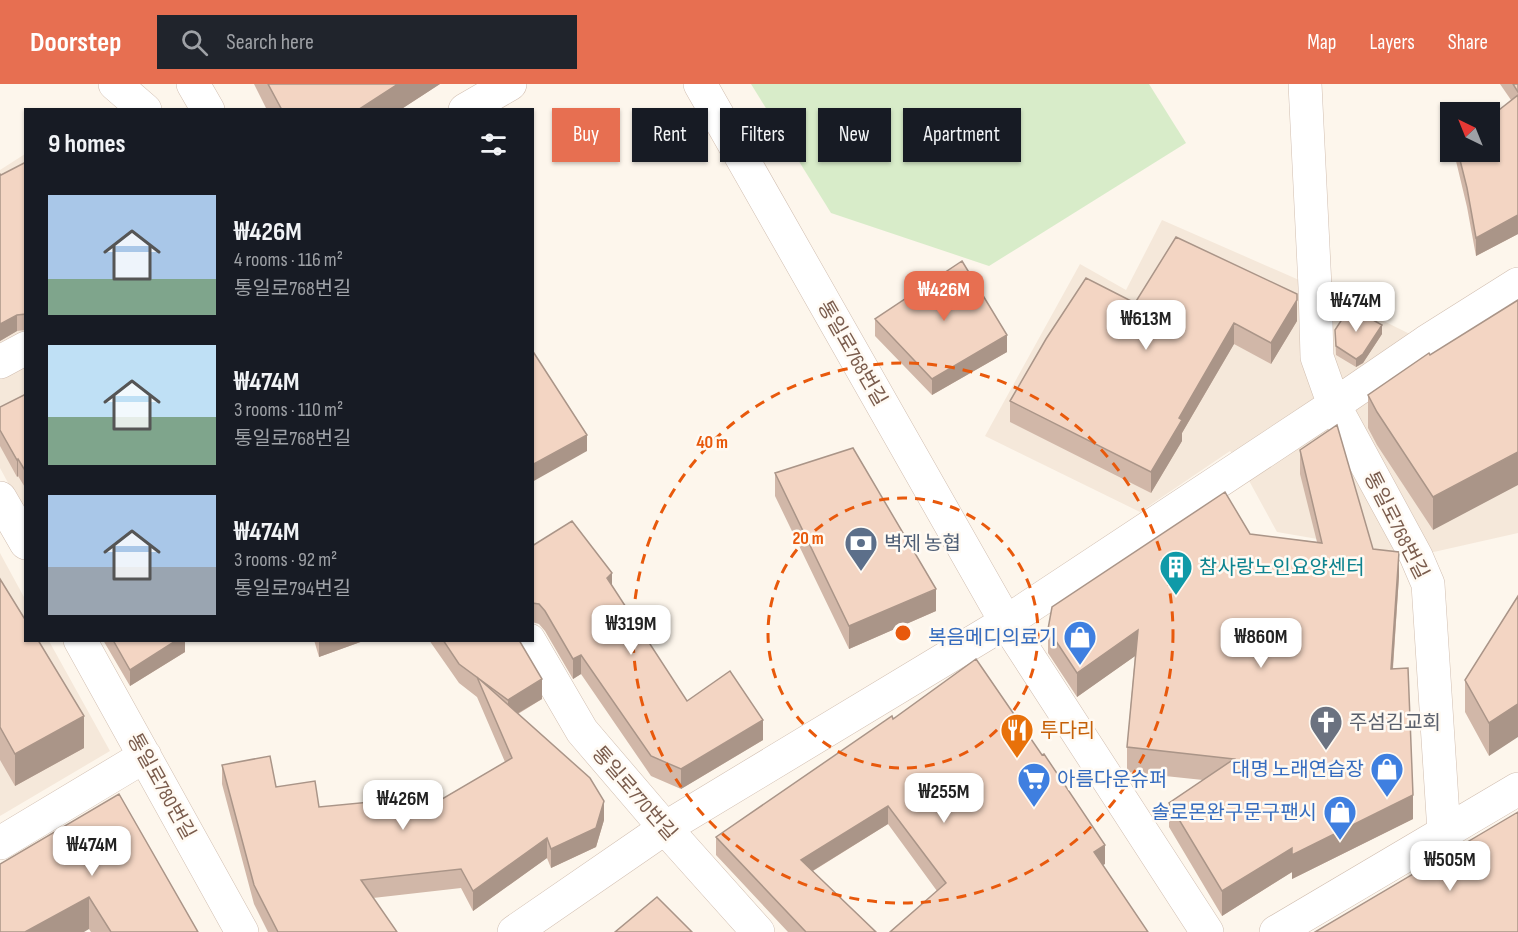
<!DOCTYPE html>
<meta charset="utf-8">
<style>
body{margin:0;font-family:"Sofia Sans Condensed","Noto Sans KR",sans-serif;background:#20242c;color:#f1f3f6;height:100vh;display:flex;flex-direction:column;font-size:22px;white-space:nowrap}
*{box-sizing:border-box;margin:0}
p{font-size:20px;color:#9ea1a6}
.icon{flex:none;width:33px;height:33px;fill:none;stroke:currentColor;stroke-width:2;stroke-linecap:round;stroke-linejoin:round}
.map{position:relative;flex:1;overflow:hidden}
.panel{position:absolute;left:24px;top:24px;width:510px;height:534px;display:flex;flex-direction:column;background:#171b24;border-radius:0px;box-shadow:0 2px 4px #0004}
.panel>*{flex:none}
.hud{position:absolute;left:552px;top:24px;width:570px;height:54px;display:flex;gap:12px}
.needle{width:39px;rotate:317deg}
.tools{position:absolute;left:1440px;top:18px;display:grid;gap:12px}
.tools a{display:grid;place-items:center;width:60px;height:60px;border-radius:0px;background:#171b24;box-shadow:0 2px 4px #0004;font-size:30px}
.price{position:absolute;translate:-50% -51px;padding:0 14px;border-radius:12px;background:#fff;color:#222;font-size:20px;line-height:39px;filter:drop-shadow(0 2px 3px #0008)}
.price::after{content:'';position:absolute;left:50%;top:36px;width:18px;height:14px;margin-left:-9px;background:inherit;clip-path:polygon(0 0,100% 0,50% 100%)}
.price.on{background:#e76f51;color:#fff}
ul{padding:0;list-style:none}
li{display:flex;align-items:center;gap:18px;height:150px;padding:0 24px}
li span{display:grid;place-items:center;flex:none;width:168px;height:120px;border-radius:0px;color:#555}
li>.icon{margin-inline-start:auto}
span .icon{width:72px;height:72px;fill:#fffc;stroke-width:1}
li b{font-size:26px}
h2{display:flex;justify-content:space-between;align-items:center;height:72px;padding:0 24px;font-size:26px}
.pill{padding:0 21px;border-radius:0px;background:#171b24;box-shadow:0 2px 4px #0004;font-size:21px;line-height:54px}
.pill.on{background:#e76f51;color:#fff}
header{display:flex;align-items:center;gap:36px;box-sizing:border-box;height:84px;padding:0 30px;background:#e76f51;color:#fff}
header strong{font-size:28px}
nav{display:flex;gap:33px;margin-inline-start:auto;font-size:21px}
.search{width:420px;height:54px;background:#20242c;display:flex;align-items:center;gap:15px;box-sizing:border-box;padding:0 21px;border-radius:0px;color:#9ea1a6;font-size:22px}
.map>svg:first-child{display:block}
.residential{fill:#f5e8da}
.green{fill:#d8ecc9}
.lines{fill:none;stroke-linecap:round;stroke-linejoin:round}
.minor-casing{stroke:#d1beb0;stroke-width:34}
.tertiary-casing{stroke:#d1beb0;stroke-width:34}
.minor{stroke:#fff;stroke-width:33}
.tertiary{stroke:#fff;stroke-width:33}
.wall{fill:#d1b7a8}
.shaded-wall{fill:#aa9588}
.building{fill:#f3d5c3;stroke:#aa9588;stroke-width:1.5}
.ring{fill:none;stroke:#e8590c;stroke-width:3;stroke-dasharray:10 8}
.labels{text-anchor:middle;stroke-width:5;stroke-linejoin:round;paint-order:stroke}
.street-label{font-size:20px;fill:#7a5c4d;stroke:#fffaf3}
.service-label{font-size:20px;fill:#4e5e75;stroke:#fffaf3;text-anchor:start}
.culture-label{font-size:20px;fill:#0d838f;stroke:#fffaf3;text-anchor:start}
.shop-label{font-size:20px;fill:#366cbe;stroke:#fffaf3;text-anchor:end}
.worship-label{font-size:20px;fill:#5b616d;stroke:#fffaf3;text-anchor:start}
.food-label{font-size:20px;fill:#c56008;stroke:#fffaf3;text-anchor:start}
.centre{fill:#e8590c;stroke:#fffaf3;stroke-width:3}
.ring-label{font-size:18px;text-anchor:middle;font-weight:bold;fill:#e8590c;stroke:#fffaf3;stroke-width:5;stroke-linejoin:round;paint-order:stroke}
</style>
<header>
<strong>Doorstep</strong>
<div class="search"><svg class="icon" aria-label="search" viewBox="0 0 24 24"><circle cx="10" cy="10" r="6"/><path d="M15 15l6 6"/></svg>Search here</div>
<nav><a>Map</a><a>Layers</a><a>Share</a></nav>
</header>
<div class="map">
<svg width="1518" height="848" viewBox="0 0 1518 848">
<rect width="100%" height="100%" fill="#fdf6ec"/>
<path class="residential" d="M25,70V430L0,384V86Z
M1162,136L1315,203L1426,258L1518,392V449L1416,472L1277,448L1241,382L1230,367L1140,428L985,352L1080,180L1126,206Z
M0,469L25,515L26,556L49,557L110,667L0,732Z"/>
<path class="green" d="M751,0H1149L1186,59L989,182L831,129Z"/>
<g class="lines">
<defs>
<path id="minor" d="M115,0L145,26
M193,0L208,26
M1305,0L1315,203L1317,273L1334,321L1416,472L1428,500L1444,748
M465,26L510,0
M0,278L26,264
M0,414L26,459
M80,556L242,848
M529,556L582,647L665,744L758,848
M0,759L145,672
M514,848L665,744L1006,538L1334,321L1426,258L1518,200
M1276,848L1518,705"/>
<path id="tertiary" d="M700,0L1006,538L1207,848"/>
</defs>
<use href="#minor" class="minor-casing"/>
<use href="#tertiary" class="tertiary-casing"/>
<use href="#minor" class="minor"/>
<use href="#tertiary" class="tertiary"/>
</g>
<path class="wall" d="M254,0H440L400,26H267Z
M1500,0H1518V150L1476,172L1467,123L1456,77V68H1490L1511,16Z
M26,78V246L17,247L0,257V90L1,91Z
M1518,216L1433,446L1377,361L1368,344V311Z
M1135,219L1297,237L1271,280L1234,260L1182,349V357L1151,409L1010,338V317Z
M875,235L1007,268L932,311L875,252Z
M1335,246L1382,250L1363,279L1356,283L1336,271Z
M26,310V405L18,392L17,393L0,362V323Z
M1300,366L1373,465L1399,492L1393,585L1413,735L1292,795V788L1222,832L1169,743V719L1203,696L1127,688V663L1135,572L1077,613L1048,569V545L1250,450L1317,458L1300,390Z
M775,389L936,527L849,565L775,412Z
M532,462L612,503L687,617L763,656L681,705L651,692L581,590L573,595L545,547L539,540L532,538Z
M0,495L84,664L15,702L0,676Z
M1518,512L1489,672L1465,628V596Z
M103,556H185V568L130,602Z
M314,556H366L319,573Z
M429,556H519L542,615L518,630L604,736L596,763L551,784L547,774L473,827L461,804L373,814L397,848H268L254,820L222,700V681L276,703L319,723L403,738L505,678L477,613L459,599Z
M893,635L1105,780L937,807L888,740L813,787L876,848H788L716,771V753Z
M0,780L198,848H91L89,845Z"/>
<path class="shaded-wall" d="M398,0H440L400,26H358Z
M1518,131V150L1476,172V154Z
M1297,216V237L1271,280V259Z
M17,231V247L0,257V240Z
M1234,239V260L1182,349V357L1151,409V388L1179,334Z
M1382,241V250L1363,279L1356,283V275Z
M1007,251V268L932,311V295Z
M587,351V367L532,398V381Z
M1518,368V401L1433,446V413Z
M18,375V392L17,393V376Z
M1399,468V492L1391,609V585Z
M612,489V509L607,494Z
M936,505V527L849,565V542Z
M1138,546V570L1077,613V589Z
M177,556H185V568L130,602V586Z
M319,556H366L319,573Z
M581,571V590L573,595V575Z
M542,595V615L508,635V616Z
M1518,620V653L1489,672V639Z
M84,632V664L15,702V670Z
M763,636V656L681,705V685Z
M1413,711V735L1292,795V771Z
M604,717V736L596,763L551,784V765Z
M888,722V740L801,794V776Z
M547,754V774L473,827V807Z
M1105,761V780L1094,786V768Z
M1292,764V788L1222,832V807Z
M89,813V845L84,848H25Z"/>
<path class="building" d="M268,0H398L358,26H282Z
M1513,0H1518V8Z
M1518,11V131L1476,154L1467,104L1458,68H1490V33Z
M26,78V230L17,231L0,240V90L1,91Z
M1176,153L1297,210V216L1271,259L1234,239L1179,334L1182,336L1151,388L1010,317L1046,255L1086,194L1135,219Z
M962,177L1007,251L932,295L875,235Z
M1518,216V368L1433,413L1377,328L1368,311L1429,269L1430,271Z
M1350,223L1382,241L1363,270L1356,275L1336,262L1335,246Z
M532,266L587,351L532,381Z
M26,310V388L18,375L17,376L0,346V323Z
M1337,341L1373,465L1399,468L1391,585L1408,584L1413,711L1292,771V764L1222,807L1169,719L1234,675L1127,663L1138,546L1077,589L1048,545L1052,523L1225,408L1250,450L1322,459L1300,366Z
M853,364L936,505L849,542L775,389Z
M572,437L612,489L607,494L687,617L730,587L763,636L681,685L651,672L581,571L573,575L545,527L539,520L532,519V462Z
M0,495L26,537V556H38L84,632L15,670L0,643Z
M1518,512V620L1489,639L1465,596Z
M113,556H177L130,586Z
M443,556H519L542,595L508,616L459,580Z
M976,575L1042,671L1044,670L1105,761L1094,768L1148,848H890L946,799L888,722L801,776L876,848H806L716,753L892,632L893,635Z
M477,593L590,694L604,717L596,744L551,765L547,754L473,807L461,785L361,796L397,848H278L254,801L222,681L270,672L276,703L315,697L319,723L391,716L403,738L512,674Z
M119,710L198,848H111L89,813L25,848H0V780Z
M1518,728V848H1315Z
M657,813L692,848H615Z"/>
<g class="ring">
<circle cx="903" cy="549" r="135"/>
<circle cx="903" cy="549" r="270"/>
</g>
<defs>
<symbol id="bank-pin" viewBox="-11 -11 22 30"><path d="M0 17L-7.5 6A9.5 9.5 0 1 1 7.5 6Z" fill="#5c6f8a" stroke="#fffaf3"/><path d="M-6-4H6V4H-6ZM0-2.3a2.3 2.3 0 1 0 0 4.6a2.3 2.3 0 1 0 0-4.6Z" fill="#fff"/></symbol>
<symbol id="building-pin" viewBox="-11 -11 22 30"><path d="M0 17L-7.5 6A9.5 9.5 0 1 1 7.5 6Z" fill="#0f9aa8" stroke="#fffaf3"/><path d="M-4-6H4V6H1V3H-1V6H-4ZM-2.5-4.3h1.7v1.8h-1.7ZM.8-4.3h1.7v1.8H.8ZM-2.5-1h1.7V.8h-1.7ZM.8-1h1.7V.8H.8Z" fill="#fff"/></symbol>
<symbol id="shop-pin" viewBox="-11 -11 22 30"><path d="M0 17L-7.5 6A9.5 9.5 0 1 1 7.5 6Z" fill="#3f7fe0" stroke="#fffaf3"/><path d="M-5-2.5h2.3a2.7 3.5 0 0 1 5.4 0H5L5.5 6h-11ZM-1.5-2.5h3a1.5 2.3 0 0 0-3 0Z" fill="#fff"/></symbol>
<symbol id="church-pin" viewBox="-11 -11 22 30"><path d="M0 17L-7.5 6A9.5 9.5 0 1 1 7.5 6Z" fill="#6b7280" stroke="#fffaf3"/><path d="M-1.2-6h2.4v3.5h3.3v2.4h-3.3V6h-2.4V-.1h-3.3v-2.4h3.3Z" fill="#fff"/></symbol>
<symbol id="restaurant-pin" viewBox="-11 -11 22 30"><path d="M0 17L-7.5 6A9.5 9.5 0 1 1 7.5 6Z" fill="#e8710a" stroke="#fffaf3"/><path d="M-5-6h1v4h1v-4h1v4h1v-4h1v5L-1.5 .5V6h-2V.5L-5-1ZM5-6V6H3V1.5H1.5Q1.5-4 5-6Z" fill="#fff"/></symbol>
<symbol id="supermarket-pin" viewBox="-11 -11 22 30"><path d="M0 17L-7.5 6A9.5 9.5 0 1 1 7.5 6Z" fill="#3f7fe0" stroke="#fffaf3"/><path d="M-6-5.5h2.5l.6 2H6L4.5 2H-2.5L-4.4-4H-6ZM-1.5 3.2a1.3 1.3 0 1 0 .1 0ZM3 3.2a1.3 1.3 0 1 0 .1 0Z" fill="#fff"/></symbol>
</defs>
<g fill-rule="evenodd">
<use href="#bank-pin" x="842" y="440" width="38" height="52"/>
<use href="#building-pin" x="1157" y="464" width="38" height="52"/>
<use href="#shop-pin" x="1061" y="534" width="38" height="52"/>
<use href="#church-pin" x="1307" y="619" width="38" height="52"/>
<use href="#restaurant-pin" x="998" y="627" width="38" height="52"/>
<use href="#shop-pin" x="1368" y="666" width="38" height="52"/>
<use href="#supermarket-pin" x="1015" y="676" width="38" height="52"/>
<use href="#shop-pin" x="1321" y="709" width="38" height="52"/>
</g>
<g class="labels">
<g class="street-label">
<text transform="translate(853 269) rotate(60)" y="7">통일로768번길</text>
<text transform="translate(1397 441) rotate(63)" y="7">통일로768번길</text>
<text transform="translate(162 702) rotate(61)" y="7">통일로780번길</text>
<text transform="translate(635 709) rotate(49)" y="7">통일로770번길</text>
</g>
<g class="service-label">
<text x="884" y="466">벽제 농협</text>
</g>
<g class="culture-label">
<text x="1199" y="490">참사랑노인요양센터</text>
</g>
<g class="shop-label">
<text x="1057" y="560">복음메디의료기</text>
<text x="1364" y="692">대명 노래연습장</text>
<text x="1057" y="702" text-anchor="start">아름다운슈퍼</text>
<text x="1317" y="735">솔로몬완구문구팬시</text>
</g>
<g class="worship-label">
<text x="1349" y="645">주섬김교회</text>
</g>
<g class="food-label">
<text x="1040" y="653">투다리</text>
</g>
</g>
<circle cx="903" cy="549" r="9" class="centre"/>
<g class="ring-label">
<text x="712" y="364">40 m</text>
<text x="808" y="460">20 m</text>
</g>
</svg>
<div class="tools">
<a><svg class="needle" viewBox="-14 -14 28 28"><path d="M0-13l5 13h-10z" fill="#e53935"/><path d="M0 13l5-13h-10z" fill="#9ea1a6"/></svg></a>
</div>
<b class="price on" style="left:944px;top:238px">₩426M</b>
<b class="price" style="left:1356px;top:249px">₩474M</b>
<b class="price" style="left:1146px;top:267px">₩613M</b>
<b class="price" style="left:631px;top:572px">₩319M</b>
<b class="price" style="left:1261px;top:585px">₩860M</b>
<b class="price" style="left:944px;top:740px">₩255M</b>
<b class="price" style="left:403px;top:747px">₩426M</b>
<b class="price" style="left:92px;top:793px">₩474M</b>
<b class="price" style="left:1450px;top:808px">₩505M</b>
<div class="hud">
<a class="pill on">Buy</a>
<a class="pill">Rent</a>
<a class="pill">Filters</a>
<a class="pill">New</a>
<a class="pill">Apartment</a>
</div>
<section class="panel">
<h2>9 homes<svg class="icon" aria-label="filters" viewBox="0 0 24 24"><path d="M4 7h16M4 17h16"/><circle cx="9" cy="7" r="2"/><circle cx="15" cy="17" r="2"/></svg></h2>
<ul>
<li><span style="background:linear-gradient(#a9c7e8 70%,#7fa58c 0)"><svg class="icon" aria-label="home" viewBox="0 0 24 24"><path d="M3 11l9-7 9 7M6 9v11h12V9"/></svg></span><div><b>₩426M</b><p>4 rooms · 116 m²</p><p>통일로768번길</p></div></li>
<li><span style="background:linear-gradient(#bfe0f5 60%,#7fa58c 0)"><svg class="icon" aria-label="home" viewBox="0 0 24 24"><path d="M3 11l9-7 9 7M6 9v11h12V9"/></svg></span><div><b>₩474M</b><p>3 rooms · 110 m²</p><p>통일로768번길</p></div></li>
<li><span style="background:linear-gradient(#a9c7e8 60%,#9aa5b1 0)"><svg class="icon" aria-label="home" viewBox="0 0 24 24"><path d="M3 11l9-7 9 7M6 9v11h12V9"/></svg></span><div><b>₩474M</b><p>3 rooms · 92 m²</p><p>통일로794번길</p></div></li>
</ul>
</section>
</div>
